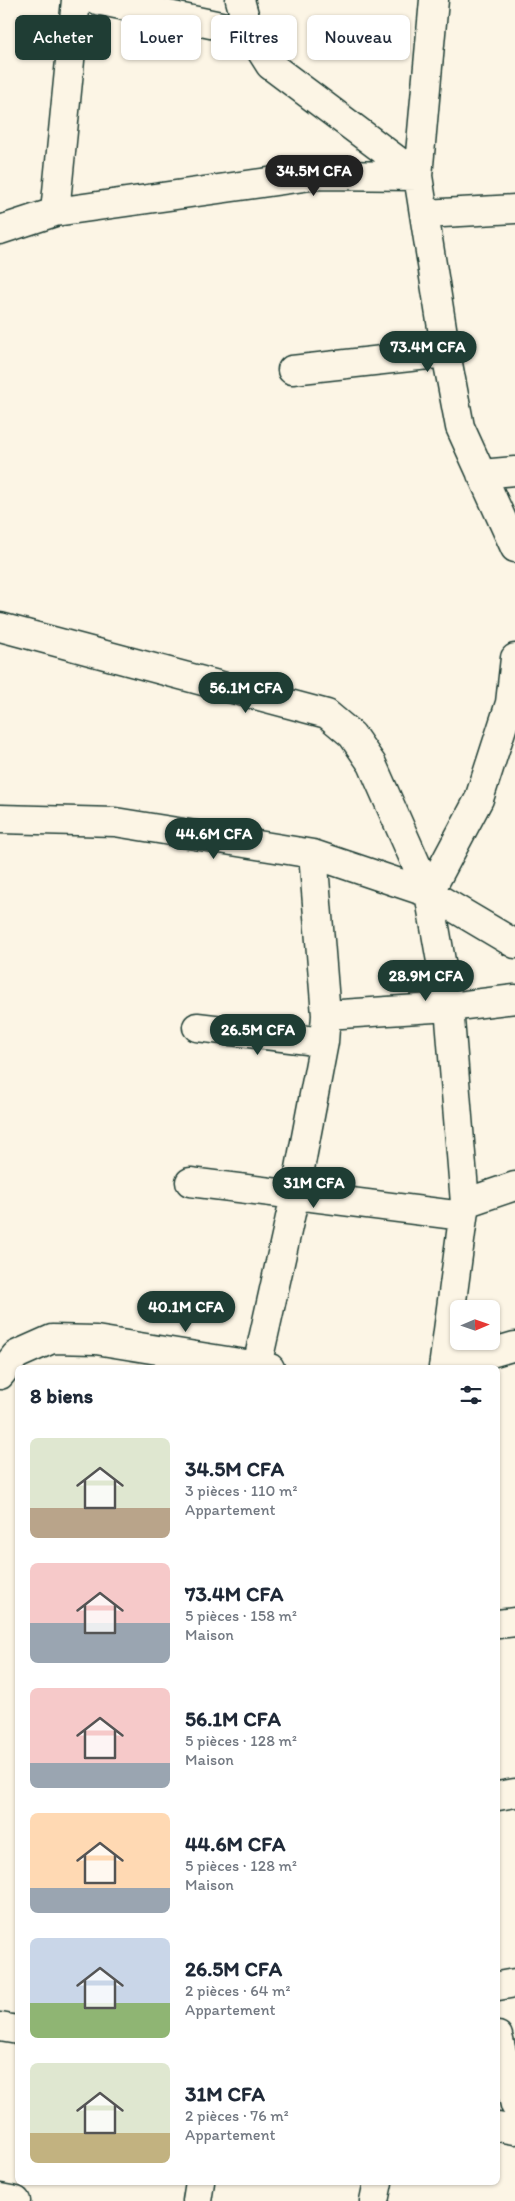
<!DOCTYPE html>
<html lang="fr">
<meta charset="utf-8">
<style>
body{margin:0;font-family:Itim,sans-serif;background:#f2f2f3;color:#1f2937;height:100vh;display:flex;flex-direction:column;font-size:19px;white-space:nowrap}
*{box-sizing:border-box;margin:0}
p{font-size:16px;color:#747a83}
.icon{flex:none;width:28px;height:28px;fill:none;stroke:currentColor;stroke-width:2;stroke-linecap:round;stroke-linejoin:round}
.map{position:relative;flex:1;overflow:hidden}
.sheet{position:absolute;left:15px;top:1365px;width:485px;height:820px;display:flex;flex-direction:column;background:#fff;border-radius:8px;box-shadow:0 1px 4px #0004}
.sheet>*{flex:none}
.hud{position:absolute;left:15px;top:15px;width:485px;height:45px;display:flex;gap:10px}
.needle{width:32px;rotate:88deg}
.tools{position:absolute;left:450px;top:1300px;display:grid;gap:10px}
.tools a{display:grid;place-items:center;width:50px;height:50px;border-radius:8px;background:#fff;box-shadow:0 1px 4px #0004;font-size:25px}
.price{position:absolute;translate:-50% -42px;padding:0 11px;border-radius:18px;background:#1f3d34;color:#fff;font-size:16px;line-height:32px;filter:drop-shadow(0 1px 2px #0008)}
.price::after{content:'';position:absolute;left:50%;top:30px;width:15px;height:11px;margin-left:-8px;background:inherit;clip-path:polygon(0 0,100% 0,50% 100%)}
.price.active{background:#222;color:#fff}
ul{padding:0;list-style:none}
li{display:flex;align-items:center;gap:15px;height:125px;padding:0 15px}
li span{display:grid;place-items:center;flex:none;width:140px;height:100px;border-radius:8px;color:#555}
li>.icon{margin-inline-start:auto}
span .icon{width:60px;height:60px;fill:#fffc;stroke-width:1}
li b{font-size:21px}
h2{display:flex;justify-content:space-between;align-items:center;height:60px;padding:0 15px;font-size:21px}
.chip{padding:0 18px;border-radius:8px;background:#fff;box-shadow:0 1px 4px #0004;font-size:18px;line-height:45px}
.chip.active{background:#1f3d34;color:#fff}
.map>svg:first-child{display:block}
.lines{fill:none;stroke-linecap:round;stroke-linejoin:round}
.street-casing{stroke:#1f3d34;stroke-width:31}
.street{stroke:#fcf5e5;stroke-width:28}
</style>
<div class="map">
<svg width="515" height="2201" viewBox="0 0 515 2201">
<rect width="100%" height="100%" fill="#fcf5e5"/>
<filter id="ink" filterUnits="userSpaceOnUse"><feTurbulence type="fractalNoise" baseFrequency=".02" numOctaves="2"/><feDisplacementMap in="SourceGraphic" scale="10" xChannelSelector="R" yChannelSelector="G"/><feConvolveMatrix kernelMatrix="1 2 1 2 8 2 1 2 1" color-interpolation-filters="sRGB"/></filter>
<g filter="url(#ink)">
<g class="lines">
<defs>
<path id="street" d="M97,0L249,32
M240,0L249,32L270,65L418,176L446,353L460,427L515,548
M55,212L76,0
M424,214L515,209
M0,230L55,212L318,175L418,176L434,0
M292,370L446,353
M481,474L515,471
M0,627L327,714L352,735L372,764L429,893
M0,819L115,822L313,854L429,893L515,944
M326,1015L449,1007L515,999
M197,1027L324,1042
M190,1182L463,1216
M465,1203L515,1186
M257,1366L295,1195L324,1042L326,1015L313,854
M443,1367L515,1346
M443,1368L465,1203L449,1007L429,893L479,799L510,703L515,658
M0,1375L16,1355L52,1339L96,1340L270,1368
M498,1624L515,1622
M498,1796L515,1793
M498,1986L515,1983
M0,2027L18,2030
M498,2036L515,2105
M498,2127L515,2130
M0,2198L16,2201
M197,2201L200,2182
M374,2201L378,2182"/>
</defs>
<use href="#street" class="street-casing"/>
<use href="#street" class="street"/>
</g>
</g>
</svg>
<div class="tools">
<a><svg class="needle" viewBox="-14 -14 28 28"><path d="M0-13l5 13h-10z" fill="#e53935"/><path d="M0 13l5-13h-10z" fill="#747a83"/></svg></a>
</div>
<b class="price active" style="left:314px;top:197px">34.5M CFA</b>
<b class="price" style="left:428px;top:373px">73.4M CFA</b>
<b class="price" style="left:246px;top:714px">56.1M CFA</b>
<b class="price" style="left:214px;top:860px">44.6M CFA</b>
<b class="price" style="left:426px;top:1002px">28.9M CFA</b>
<b class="price" style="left:258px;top:1056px">26.5M CFA</b>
<b class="price" style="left:314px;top:1209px">31M CFA</b>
<b class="price" style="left:186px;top:1333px">40.1M CFA</b>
<div class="hud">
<a class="chip active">Acheter</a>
<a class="chip">Louer</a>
<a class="chip">Filtres</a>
<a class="chip">Nouveau</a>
</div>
<section class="sheet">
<h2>8 biens<svg class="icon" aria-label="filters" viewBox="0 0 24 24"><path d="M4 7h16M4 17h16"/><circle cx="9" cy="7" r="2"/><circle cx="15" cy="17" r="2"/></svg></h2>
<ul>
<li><span style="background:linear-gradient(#dfe7d0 70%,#b9a48a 0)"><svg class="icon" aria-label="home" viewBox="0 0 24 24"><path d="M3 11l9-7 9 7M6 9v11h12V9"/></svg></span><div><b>34.5M CFA</b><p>3 pièces · 110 m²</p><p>Appartement</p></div></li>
<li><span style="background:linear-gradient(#f6c9c9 60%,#9aa5b1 0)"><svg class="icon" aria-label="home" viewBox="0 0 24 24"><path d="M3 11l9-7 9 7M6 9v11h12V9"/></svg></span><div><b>73.4M CFA</b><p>5 pièces · 158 m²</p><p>Maison</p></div></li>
<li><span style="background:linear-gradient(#f6c9c9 75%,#9aa5b1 0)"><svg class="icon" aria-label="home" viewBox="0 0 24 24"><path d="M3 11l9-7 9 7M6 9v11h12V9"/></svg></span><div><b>56.1M CFA</b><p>5 pièces · 128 m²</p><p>Maison</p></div></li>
<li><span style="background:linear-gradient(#ffd9b3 75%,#9aa5b1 0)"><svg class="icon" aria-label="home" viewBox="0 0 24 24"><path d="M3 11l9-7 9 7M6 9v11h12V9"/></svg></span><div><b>44.6M CFA</b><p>5 pièces · 128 m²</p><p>Maison</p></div></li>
<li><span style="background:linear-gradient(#c9d6e8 65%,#8fb573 0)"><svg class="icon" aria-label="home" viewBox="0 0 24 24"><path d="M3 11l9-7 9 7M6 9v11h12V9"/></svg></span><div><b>26.5M CFA</b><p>2 pièces · 64 m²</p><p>Appartement</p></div></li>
<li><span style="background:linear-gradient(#dfe7d0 70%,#c2b280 0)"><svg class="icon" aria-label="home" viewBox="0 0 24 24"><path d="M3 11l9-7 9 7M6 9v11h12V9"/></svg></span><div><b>31M CFA</b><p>2 pièces · 76 m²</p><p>Appartement</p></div></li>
</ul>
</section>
</div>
